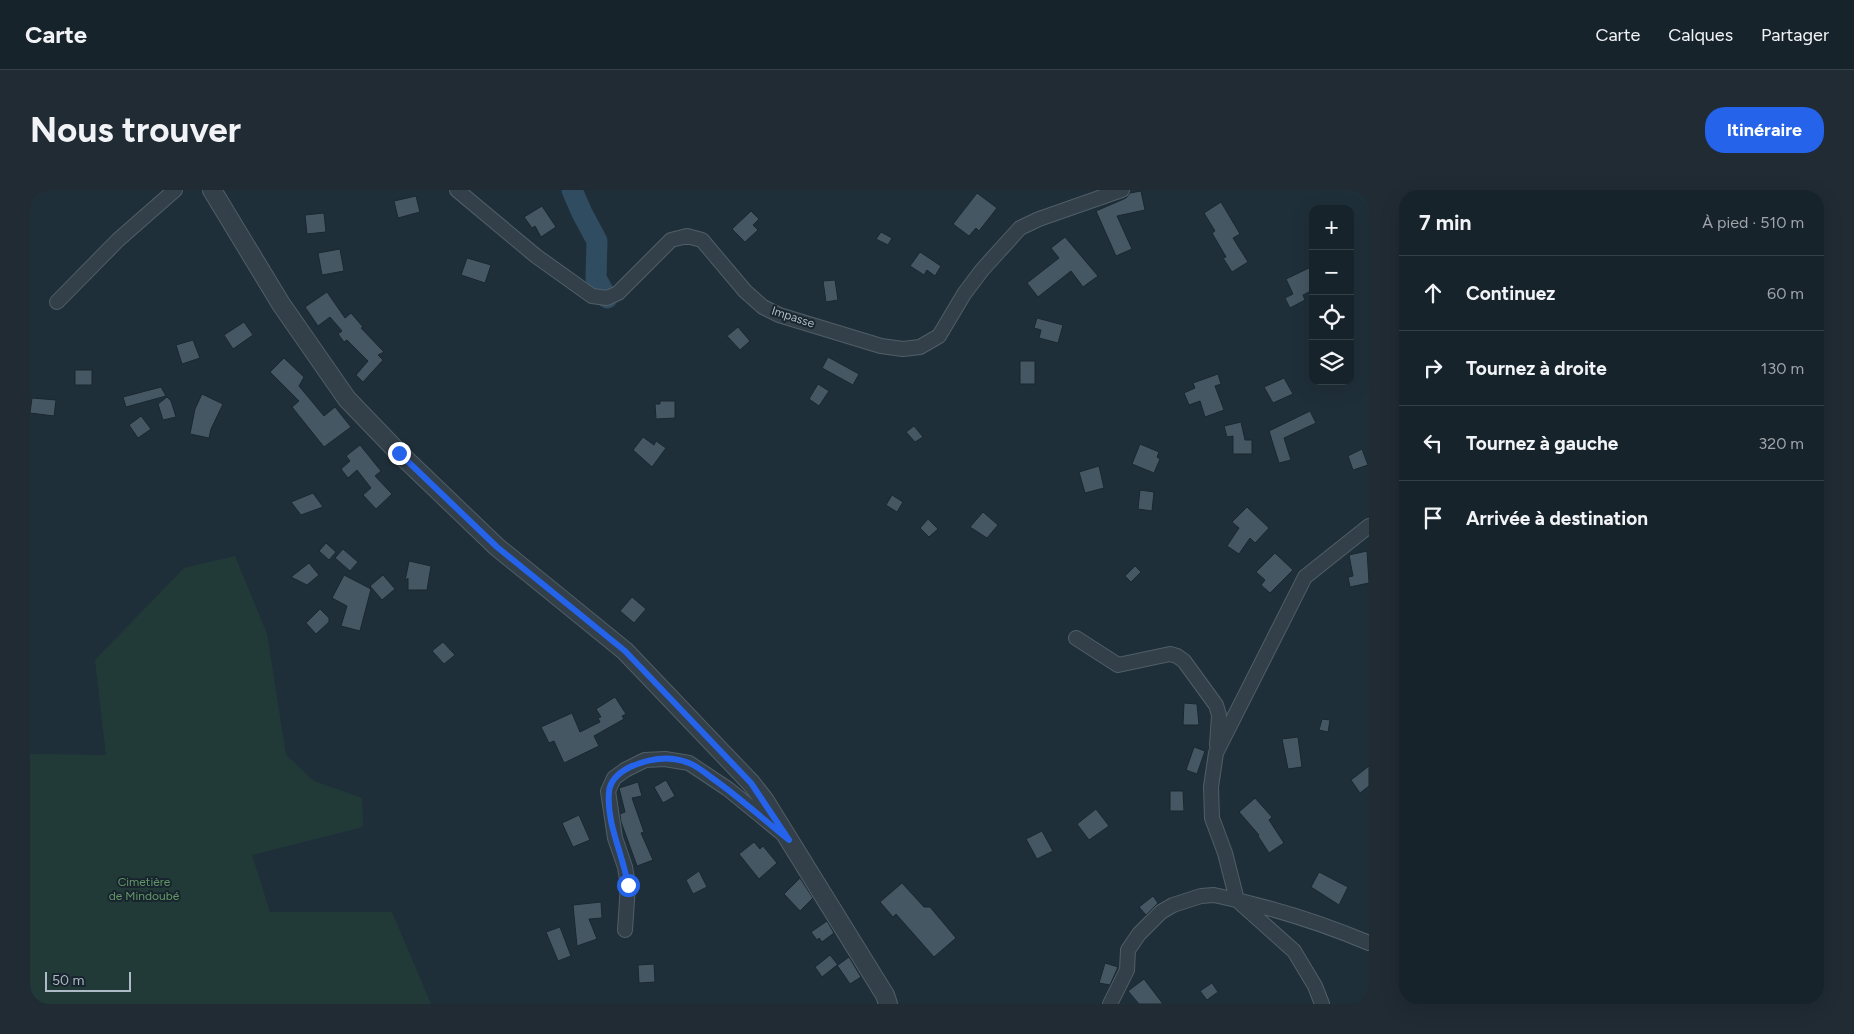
<!DOCTYPE html>
<html lang="fr">
<meta charset="utf-8">
<style>
:root{--surface:#17232b;--page:#202b33;--text:#f1f3f6;--muted:#9ea4a9;--line:#364047;--accent:#2563eb}
body{margin:0;font-family:Figtree,sans-serif;background:var(--page);color:var(--text)}
.controls{position:absolute;right:15px;top:15px;display:grid;overflow:hidden;border-radius:10px;box-shadow:0 5px 20px #0002}
.controls button{width:45px;height:45px;display:grid;place-items:center;padding:0;border:0;border-bottom:1px solid var(--line);background:var(--surface);color:var(--text);font:25px sans-serif}
.scale{position:absolute;left:15px;bottom:12px;width:86px;box-sizing:border-box;padding-left:5px;border:2px solid #adbbc6;border-top:0;font-size:14px;line-height:18px;white-space:nowrap;color:#adbbc6;-webkit-text-stroke:4px #18252e;paint-order:stroke}
.stop{position:absolute;width:15px;height:15px;margin:-11px;border:4px solid #2563eb;border-radius:50%;background:#fff}
.stop.end{background:#2563eb;border-color:#fff;box-shadow:0 1px 5px #0008}
.list{margin:0;padding:0;list-style:none}
h2{display:flex;justify-content:space-between;align-items:center;height:65px;margin:0;padding:0 20px;font-size:21px}
h2 small{font-size:16px;font-weight:400;color:var(--muted)}
.list li{display:grid;grid-template-columns:32px 1fr auto;gap:15px;align-items:center;box-sizing:border-box;height:75px;padding:0 20px;border-top:1px solid var(--line)}
.list b{display:block;font-size:19px;white-space:nowrap}
.list em{font-size:16px;font-style:normal;color:var(--muted)}
.icon{flex:none;width:28px;height:28px;fill:none;stroke:currentColor;stroke-width:2;stroke-linecap:round;stroke-linejoin:round}
.map{position:relative;flex:none;width:1339px;height:814px;overflow:hidden;border-radius:20px}
header{display:flex;align-items:center;gap:30px;box-sizing:border-box;height:70px;padding:0 25px;background:var(--surface);border-bottom:1px solid var(--line)}
header strong{font-size:24px}
nav{display:flex;gap:28px;margin-inline-start:auto;font-size:18px}
.intro{display:flex;align-items:center;justify-content:space-between;box-sizing:border-box;height:120px;padding:0 30px}
h1{margin:0;font-size:35px}
.button{padding:12px 22px;border-radius:20px;background:var(--accent);color:#fff;font-size:18px;font-weight:700}
main{display:flex;gap:30px;padding:0 30px}
aside{flex:1;background:var(--surface);border-radius:20px;box-shadow:0 5px 20px #0002}
.map>svg:first-child{display:block}
.green{fill:#213a38}
.lines{fill:none;stroke-linecap:round;stroke-linejoin:round}
.river{stroke:#304c60;stroke-width:21}
.building{fill:#455763;stroke:#1a2730}
.minor-casing{stroke:#505e67;stroke-width:16}
.tertiary-casing{stroke:#505e67;stroke-width:20}
.minor{stroke:#334049;stroke-width:14}
.tertiary{stroke:#334049;stroke-width:18}
.route{stroke:#2563eb;stroke-width:6}
.labels{text-anchor:middle;dominant-baseline:central;stroke-width:4;stroke-linejoin:round;paint-order:stroke}
.street-label{font-size:12px;fill:#adbbc6;stroke:#18252e}
.park-label{font-size:12px;fill:#639866;stroke:#18252e}
</style>
<header>
<strong>Carte</strong>
<nav><a>Carte</a><a>Calques</a><a>Partager</a></nav>
</header>
<div class="intro"><h1>Nous trouver</h1><a class="button">Itinéraire</a></div>
<main>
<div class="map">
<svg width="1339" height="814" viewBox="0 0 1339 814">
<rect width="100%" height="100%" fill="#1f2f39"/>
<path class="green" d="M205,366L237,444L256,565L284,591L332,608L333,637L222,665L240,722H362L401,814H0V564L76,565L65,470L154,378Z"/>
<g class="lines">
<path class="river" d="M542,0L552,23L567,51L566,88L577,108"/>
</g>
<path class="building" d="M1111,1L1115,20L1087,26L1102,59L1086,66L1066,21L1096,8L1100,3Z
M947,3L967,18L949,41L946,38L939,46L923,34Z
M386,6L390,22L368,28L364,11Z
M1191,12L1210,44L1203,48L1218,72L1202,82L1193,68L1196,67L1182,43L1185,41L1174,23Z
M512,16L526,37L511,47L505,36L502,38L494,27Z
M721,21L729,29L723,35L728,40L715,52L702,39Z
M294,23L296,42L277,44L275,25Z
M851,42L862,48L858,55L846,49Z
M1035,47L1068,86L1053,97L1041,81L1008,107L997,93L1029,68L1021,58Z
M310,59L314,81L292,85L288,63Z
M890,62L911,76L905,86L897,80L894,85L880,76Z
M437,68L461,75L455,93L431,85Z
M1283,76V100L1273,105L1275,110L1260,118L1255,108L1263,104L1256,89Z
M805,90L808,110L796,112L793,91Z
M297,102L315,128L321,123L333,137L331,138L354,162L348,165L353,170L333,192L326,185L338,171L317,150L314,152L308,144L312,141L300,127L288,136L275,117Z
M1007,128L1033,135L1028,153L1009,148L1011,140L1004,138Z
M214,132L223,145L203,159L194,145Z
M708,137L720,151L710,160L697,146Z
M163,150L170,168L152,174L146,155Z
M798,167L829,184L823,195L792,178Z
M254,168L274,187L269,196L294,226L305,217L321,237L294,257L262,217L269,211L240,182Z
M990,171H1005V194H990Z
M45,180H62V195H45Z
M1188,184L1191,194L1185,196L1194,220L1175,227L1170,211L1159,215L1154,203L1165,198L1163,193Z
M1254,188L1263,204L1243,213L1234,197Z
M788,194L799,201L789,216L779,209Z
M131,197L136,206L96,217L93,207Z
M172,204L193,214L181,239L179,248L160,244L165,219Z
M137,207L141,211L146,227L133,230L128,214Z
M2,208L26,210L24,226L0,223Z
M630,211H645V228L626,229L625,214H630Z
M1280,221L1286,233L1254,248L1261,270L1249,273L1239,241Z
M111,226L121,239L108,248L99,235Z
M1211,232L1215,250H1222V264H1203V246L1197,247L1194,236Z
M884,236L893,247L885,252L876,242Z
M613,247L624,255L626,251L636,258L622,277L603,260Z
M1110,254L1129,262L1127,267L1130,269L1124,283L1102,274Z
M330,255L351,281L345,286L362,304L346,319L333,305L341,298L327,280L318,288L311,279L320,271L316,266Z
M1332,259L1338,275L1323,280L1318,266Z
M1069,276L1074,298L1055,303L1049,282Z
M1110,300L1124,302L1122,321L1108,319Z
M283,303L293,317L271,325L261,312Z
M862,305L873,312L867,322L856,315Z
M1217,317L1239,338L1225,353L1220,348L1209,364L1197,356L1209,338L1202,332Z
M953,322L968,335L957,348L940,337Z
M898,329L908,339L899,347L890,338Z
M296,353L306,362L299,370L289,361Z
M313,359L328,372L320,381L305,368Z
M1337,361L1339,393L1320,397L1318,387L1323,386L1319,365Z
M1245,363L1263,380L1240,403L1231,395L1235,390L1226,382Z
M379,371L401,376L397,400H378V388L375,391Z
M279,373L289,385L277,395L261,387Z
M1105,376L1111,382L1101,392L1095,386Z
M314,385L341,399L330,441L311,436L317,416L302,408Z
M353,385L365,399L352,410L340,396Z
M602,407L616,419L604,433L590,421Z
M290,419L299,428V432L286,444L276,433Z
M413,452L425,465L414,474L402,461Z
M585,507L596,524L592,526L594,529L564,546L569,556L534,573L524,551L519,553L511,537L542,523L550,542L570,532L568,528L571,527L566,519Z
M1154,513L1167,514L1169,535H1153Z
M1292,529L1300,530L1298,542L1289,540Z
M1268,547L1272,577L1258,579L1252,549Z
M1164,557L1175,561L1167,584L1156,580Z
M1339,576V596L1330,603L1321,590Z
M636,590L645,606L633,613L624,597Z
M608,592L612,606L602,608L614,642L611,643L623,670L607,676L591,632L590,624L595,622L589,598Z
M1140,601H1153L1154,621H1140Z
M1225,608L1242,627L1239,630L1254,653L1239,663L1228,646L1229,645L1209,622Z
M1066,619L1079,636L1059,650L1047,634Z
M549,625L560,650L543,657L532,633Z
M1012,641L1023,661L1007,669L996,649Z
M724,652L730,659L733,656L747,673L729,689L709,664Z
M669,681L677,697L663,704L656,690Z
M1289,682L1318,697L1309,715L1281,697Z
M770,688L783,708L770,721L754,704Z
M872,693L894,717H900L926,748L904,767L866,724L863,727L850,712Z
M1123,706L1128,713L1116,725L1109,717Z
M571,712L572,728L559,729L567,749L547,756L543,715Z
M797,731L804,743L792,752L789,748L787,750L781,742Z
M530,737L541,766L528,771L516,742Z
M800,765L808,775L819,767L831,787L820,794L807,775L792,787L785,777Z
M1075,773L1088,777L1080,795L1069,793Z
M624,774L625,792L609,793L608,775Z
M1114,789L1133,814H1109L1098,801Z
M1182,793L1188,802L1177,810L1170,801Z"/>
<g class="lines">
<g class="minor-casing">
<path id="minor" d="M427,0L506,66L562,106L577,108L588,103L641,50L657,46L672,50L715,101L733,117L749,125L851,156L873,159L890,157L909,146L934,104L952,80L990,38L1009,29L1092,0
M27,112L88,50L145,0
M1046,448L1088,475L1140,464L1147,466L1154,471L1186,515L1189,525L1187,555
M595,740L598,695L595,677L585,648L578,601L584,588L595,580L615,570L635,569L659,573L698,599L753,644
M1080,814L1097,780L1098,760L1109,744L1131,722L1143,715L1171,706L1184,705C1237,716 1289,732 1339,753
M1292,814L1285,796L1264,761L1207,710L1195,663L1182,628L1181,597L1186,563L1275,387L1339,336"/>
</g>
<g class="tertiary-casing">
<path id="tertiary" d="M182,0L251,114L317,209L369,263L467,357L595,461L721,593L735,611L855,805L858,814"/>
</g>
<use href="#minor" class="minor"/>
<use href="#tertiary" class="tertiary"/>
</g>
<g class="lines">
<path class="route" d="M369,263L467,357L595,461L721,593L759,650C733,629 709,607 682,588C675,583 667,576 659,573C640,565 618,569 600,577C590,582 580,590 579,602C576,633 593,664 598,695"/>
</g>
<g class="labels">
<g class="street-label">
<text transform="translate(763 127) rotate(18)">Impasse</text>
</g>
<g class="park-label">
<text x="114" y="692">Cimetière<tspan x="114" dy="14">de Mindoubé</tspan></text>
</g>
</g>
</svg>
<div class="controls">
<button>+</button>
<button>−</button>
<button><svg class="icon" aria-label="locate" viewBox="0 0 24 24"><circle cx="12" cy="12" r="6"/><path d="M12 2v4M12 18v4M2 12h4M18 12h4"/></svg></button>
<button><svg class="icon" aria-label="layers" viewBox="0 0 24 24"><path d="M12 4l9 5-9 5-9-5zM3 14l9 5 9-5"/></svg></button>
</div>
<div class="scale">50 m</div>
<div class="stop" style="left:598px;top:695px"></div>
<div class="stop end" style="left:369px;top:263px"></div>
</div>
<aside>
<h2>7 min<small>À pied · 510 m</small></h2>
<ul class="list">
<li><svg class="icon" aria-label="ahead" viewBox="0 0 24 24"><path d="M12 20V5M6 11l6-6 6 6"/></svg><div><b>Continuez</b></div><em>60 m</em></li>
<li><svg class="icon" aria-label="right" viewBox="0 0 24 24"><path d="M7 20v-9h11M14 6l5 5-5 5"/></svg><div><b>Tournez à droite</b></div><em>130 m</em></li>
<li><svg class="icon" aria-label="left" viewBox="0 0 24 24"><path d="M17 20v-9H6M10 6l-5 5 5 5"/></svg><div><b>Tournez à gauche</b></div><em>320 m</em></li>
<li><svg class="icon" aria-label="arrive" viewBox="0 0 24 24"><path d="M6 21V4h12l-3 4 3 4H6"/></svg><div><b>Arrivée à destination</b></div></li>
</ul>
</aside>
</main>
